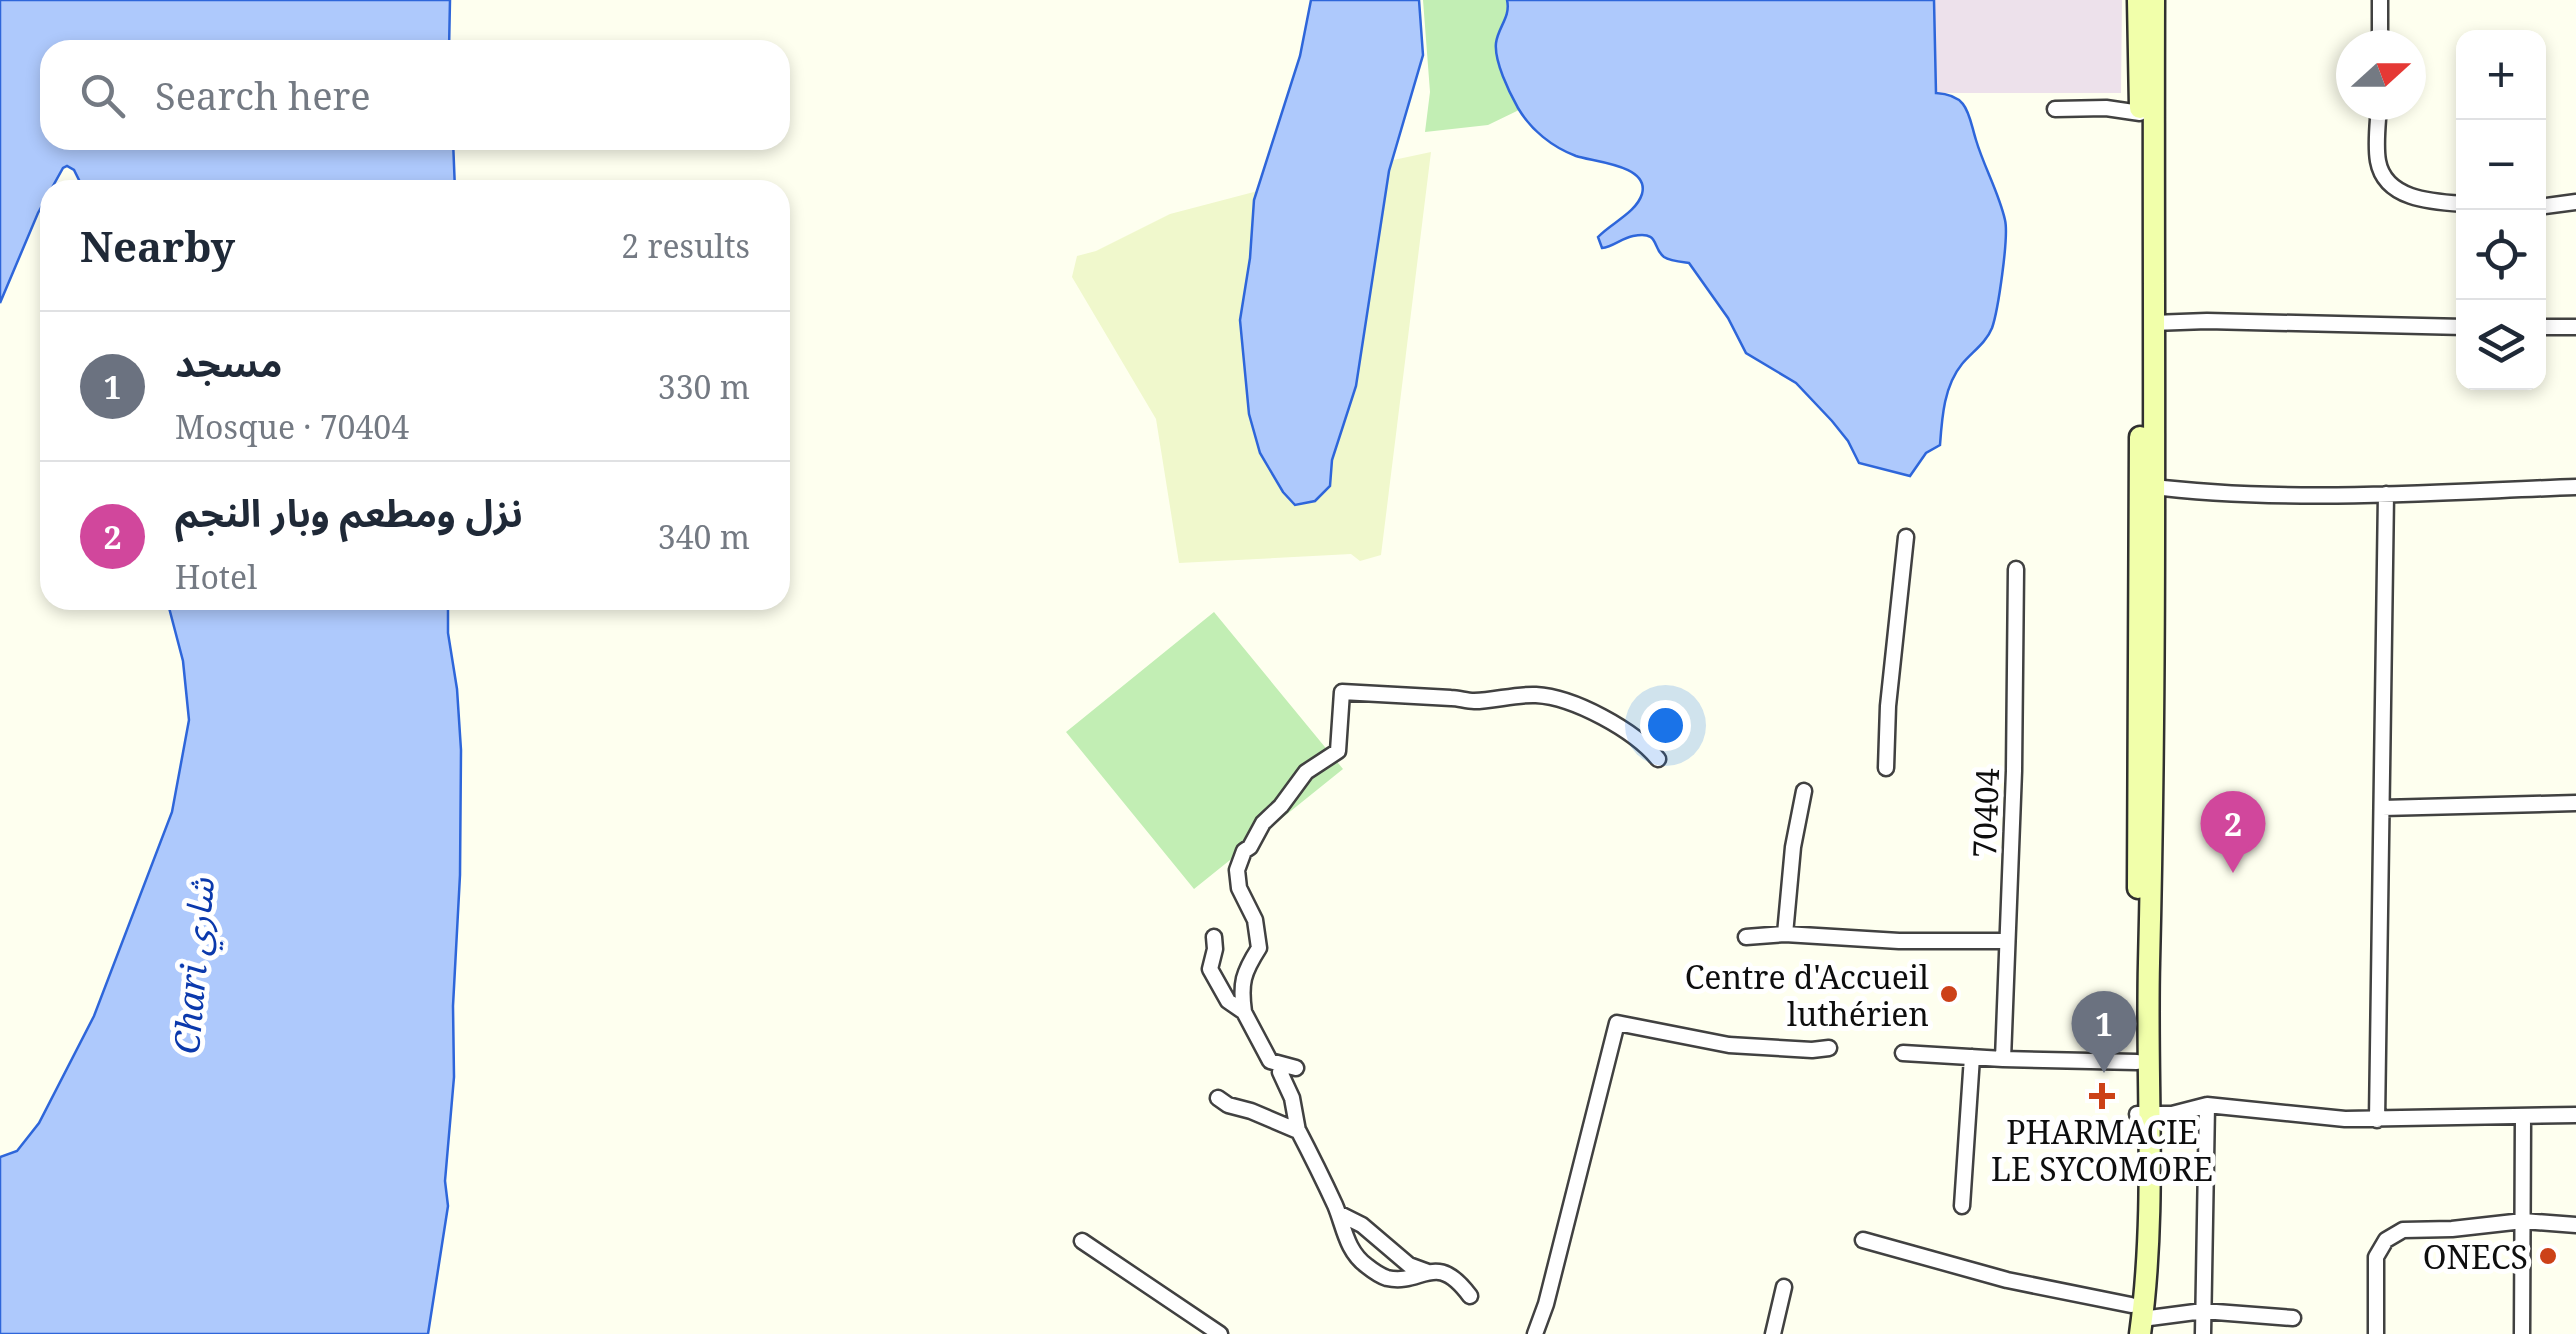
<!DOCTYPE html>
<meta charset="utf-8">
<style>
:root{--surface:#fff;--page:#f6f6f7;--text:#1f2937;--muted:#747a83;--line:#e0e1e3;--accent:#ea580c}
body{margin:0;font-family:"Noto Serif","Noto Sans Arabic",serif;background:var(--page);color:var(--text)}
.controls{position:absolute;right:30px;top:30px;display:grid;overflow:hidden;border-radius:20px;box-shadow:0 5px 15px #0003}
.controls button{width:90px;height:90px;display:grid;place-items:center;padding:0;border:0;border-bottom:2px solid var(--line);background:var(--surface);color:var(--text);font:50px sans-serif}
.compass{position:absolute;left:2336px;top:30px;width:90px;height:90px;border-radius:50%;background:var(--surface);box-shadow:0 5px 15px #0003;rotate:69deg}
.you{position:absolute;left:1665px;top:725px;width:35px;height:35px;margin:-25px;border:8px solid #fff;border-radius:50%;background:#1a73e8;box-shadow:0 0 0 15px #1a73e833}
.badge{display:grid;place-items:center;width:65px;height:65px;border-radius:50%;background:var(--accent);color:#fff;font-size:32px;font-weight:700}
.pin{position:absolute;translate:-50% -82px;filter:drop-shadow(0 2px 5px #0008)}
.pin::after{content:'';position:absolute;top:52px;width:35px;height:30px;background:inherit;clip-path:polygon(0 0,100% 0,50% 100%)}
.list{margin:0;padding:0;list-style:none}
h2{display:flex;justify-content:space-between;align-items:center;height:130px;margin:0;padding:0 40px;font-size:42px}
h2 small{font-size:32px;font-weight:400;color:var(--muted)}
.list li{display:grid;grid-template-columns:65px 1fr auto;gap:30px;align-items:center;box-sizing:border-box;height:150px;padding:0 40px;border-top:2px solid var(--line)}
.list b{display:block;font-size:38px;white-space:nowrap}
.list p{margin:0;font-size:32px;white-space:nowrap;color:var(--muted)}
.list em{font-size:32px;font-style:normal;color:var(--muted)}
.icon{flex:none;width:55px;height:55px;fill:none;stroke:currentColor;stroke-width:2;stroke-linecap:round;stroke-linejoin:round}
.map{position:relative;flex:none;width:2576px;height:1334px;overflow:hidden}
.search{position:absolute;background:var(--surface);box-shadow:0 5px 15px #0003;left:40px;top:40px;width:750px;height:110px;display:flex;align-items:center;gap:25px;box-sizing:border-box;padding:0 35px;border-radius:30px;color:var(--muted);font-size:38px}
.panel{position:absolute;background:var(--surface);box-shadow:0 5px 15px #0003;left:40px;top:180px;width:750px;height:430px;border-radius:30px}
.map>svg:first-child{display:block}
.industrial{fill:#ede1eb}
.farmland{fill:#f0f8cc}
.green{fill:#c2eeb4}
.water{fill:#aec9fc;stroke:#2e66da;stroke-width:2.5}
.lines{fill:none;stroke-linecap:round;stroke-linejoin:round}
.street-casing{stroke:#414141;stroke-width:19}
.secondary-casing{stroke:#303030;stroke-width:25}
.street{stroke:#fff;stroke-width:14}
.secondary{stroke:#f1ffaa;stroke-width:20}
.poi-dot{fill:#cc4118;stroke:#fff;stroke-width:4}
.labels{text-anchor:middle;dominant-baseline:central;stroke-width:10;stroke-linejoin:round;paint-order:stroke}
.street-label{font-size:32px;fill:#0e0e0e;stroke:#fff}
.poi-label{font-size:32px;fill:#0e0e0e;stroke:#fff;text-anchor:end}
.water-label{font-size:35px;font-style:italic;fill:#0b39ac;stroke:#fff}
</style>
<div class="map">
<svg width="2576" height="1334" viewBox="0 0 2576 1334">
<rect width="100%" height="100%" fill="#feffef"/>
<path class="industrial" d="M1934,0H2122L2121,93H1936Z"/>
<path class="farmland" d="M1431,152L1381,555L1360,561L1351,554L1179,563L1156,419L1072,277L1077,256L1096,251L1170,214L1304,179Z"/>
<path class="green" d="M1423,0H1507C1512,18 1496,30 1497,47C1497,70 1510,91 1519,110L1488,125L1425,132L1430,92Z
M1214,612L1343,769L1194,889L1066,732Z"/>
<path class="water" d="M0,0H450L449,50H50V140H453L455,190H84L74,170L67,166L63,168L38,213L0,303Z
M1311,0H1419L1423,55L1389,171L1356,386L1332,460L1330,486L1315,501L1295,505L1283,492L1260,453L1249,414L1240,320L1250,258L1254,200L1300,56Z
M1507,0H1934L1936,93C1969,95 1968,114 1976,140C1984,167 1999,193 2005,220C2009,237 1998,311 1992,328C1986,343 1972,352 1962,364C1944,386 1942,417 1940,445L1926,453L1910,476L1859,463L1848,441L1832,421L1796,383L1746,353L1728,318L1689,263C1682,262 1670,261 1664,257C1651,247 1661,231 1633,236C1622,238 1613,247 1602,248L1598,237C1611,223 1636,213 1642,194C1650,165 1594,162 1576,156C1552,147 1531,130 1518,108C1509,92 1494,61 1496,43C1498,27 1511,17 1507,0Z
M167,600H448V633L457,689L461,750L460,875L453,1006L454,1077L445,1181L448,1206L428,1334H0V1157L17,1151L39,1123L94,1016L172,812L189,720L183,661Z"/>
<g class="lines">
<g class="street-casing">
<path id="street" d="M2380,45V0
M2379,105C2378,123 2375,144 2378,161C2385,200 2433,202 2464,204
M2055,109L2106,108L2140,113
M2538,207L2576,202
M2153,323L2207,321L2464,327
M2538,327H2576
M2147,486C2287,504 2435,492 2576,487
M1886,768L1888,706L1906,537
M2382,808L2576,803
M1785,934L1793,847L1804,791
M1214,937L1215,949L1210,969L1228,1001L1244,1012L1270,1061L1296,1068
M1746,937L1785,934L1899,941H2007
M1244,1012C1240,983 1243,973 1259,948L1255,920L1239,888L1237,870L1244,851L1250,847L1263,823L1281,806L1306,772L1338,751L1342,692C1378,694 1415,696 1451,698C1459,698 1466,701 1474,701C1494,701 1515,694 1536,695C1574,697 1634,730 1658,759
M1903,1053L2003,1059L2137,1062
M2003,1059L2014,771L2016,569
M1218,1098L1228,1105L1251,1111L1298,1131L1292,1098L1280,1072
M2137,1114H2172L2207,1105L2345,1119L2576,1115
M2377,1120L2386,494
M1297,1128C1310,1153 1323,1179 1335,1205C1344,1226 1346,1251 1367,1266C1372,1270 1381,1276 1387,1278C1423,1286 1435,1249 1470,1296
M1962,1206L1972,1057
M1338,1213L1362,1225L1409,1265L1428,1272
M1863,1240L2007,1280L2131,1305
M1082,1241L1220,1334
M2142,1319L2203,1311L2293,1318
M1535,1334L1546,1304L1617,1023L1729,1045L1812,1050L1829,1048
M1773,1334L1784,1287
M2203,1334L2207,1105
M2376,1334V1257L2386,1240L2403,1230L2452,1229L2523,1221L2576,1225
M2522,1334L2523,1116"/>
</g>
<g class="secondary-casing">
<path id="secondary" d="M2138,0L2140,108
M2138,888L2140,437
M2140,1334C2157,1211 2146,1086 2149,963C2157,642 2153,321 2154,0"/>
</g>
<use href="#street" class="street"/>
<use href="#secondary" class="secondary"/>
</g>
<g class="poi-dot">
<circle cx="1949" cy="994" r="10"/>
<path d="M2097 1081h10v10h10v10h-10v10h-10v-10h-10v-10h10z"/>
<circle cx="2548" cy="1256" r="10"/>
</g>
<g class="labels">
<g class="street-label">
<text transform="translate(1985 813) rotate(-88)">70404</text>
</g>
<g class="poi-label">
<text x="1929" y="976">Centre d'Accueil<tspan x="1929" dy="37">luthérien</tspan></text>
<text x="2102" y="1131" text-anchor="middle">PHARMACIE<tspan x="2102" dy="37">LE SYCOMORE</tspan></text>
<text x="2528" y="1256">ONECS</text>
</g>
<g class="water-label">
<text transform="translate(193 966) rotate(-85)">Chari شاري</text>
</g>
</g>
</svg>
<div class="controls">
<button>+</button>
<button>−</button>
<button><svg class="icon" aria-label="locate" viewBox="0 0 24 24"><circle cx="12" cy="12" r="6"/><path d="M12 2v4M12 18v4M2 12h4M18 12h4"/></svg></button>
<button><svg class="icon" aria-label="layers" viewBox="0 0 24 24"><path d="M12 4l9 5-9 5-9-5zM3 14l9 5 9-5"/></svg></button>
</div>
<svg class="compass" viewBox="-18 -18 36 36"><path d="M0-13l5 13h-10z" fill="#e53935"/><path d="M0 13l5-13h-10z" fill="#747a83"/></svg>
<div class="you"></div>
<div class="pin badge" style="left:2104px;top:1073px;background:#6b7280">1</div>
<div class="pin badge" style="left:2233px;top:873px;background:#d1479c">2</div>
<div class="search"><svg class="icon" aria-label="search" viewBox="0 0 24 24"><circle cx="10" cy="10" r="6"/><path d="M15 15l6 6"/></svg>Search here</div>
<section class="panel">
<h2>Nearby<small>2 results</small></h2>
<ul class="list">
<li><span class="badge" style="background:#6b7280">1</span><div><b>مسجد</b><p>Mosque · 70404</p></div><em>330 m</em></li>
<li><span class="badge" style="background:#d1479c">2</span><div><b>نزل ومطعم وبار النجم</b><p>Hotel</p></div><em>340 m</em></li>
</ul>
</section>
</div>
